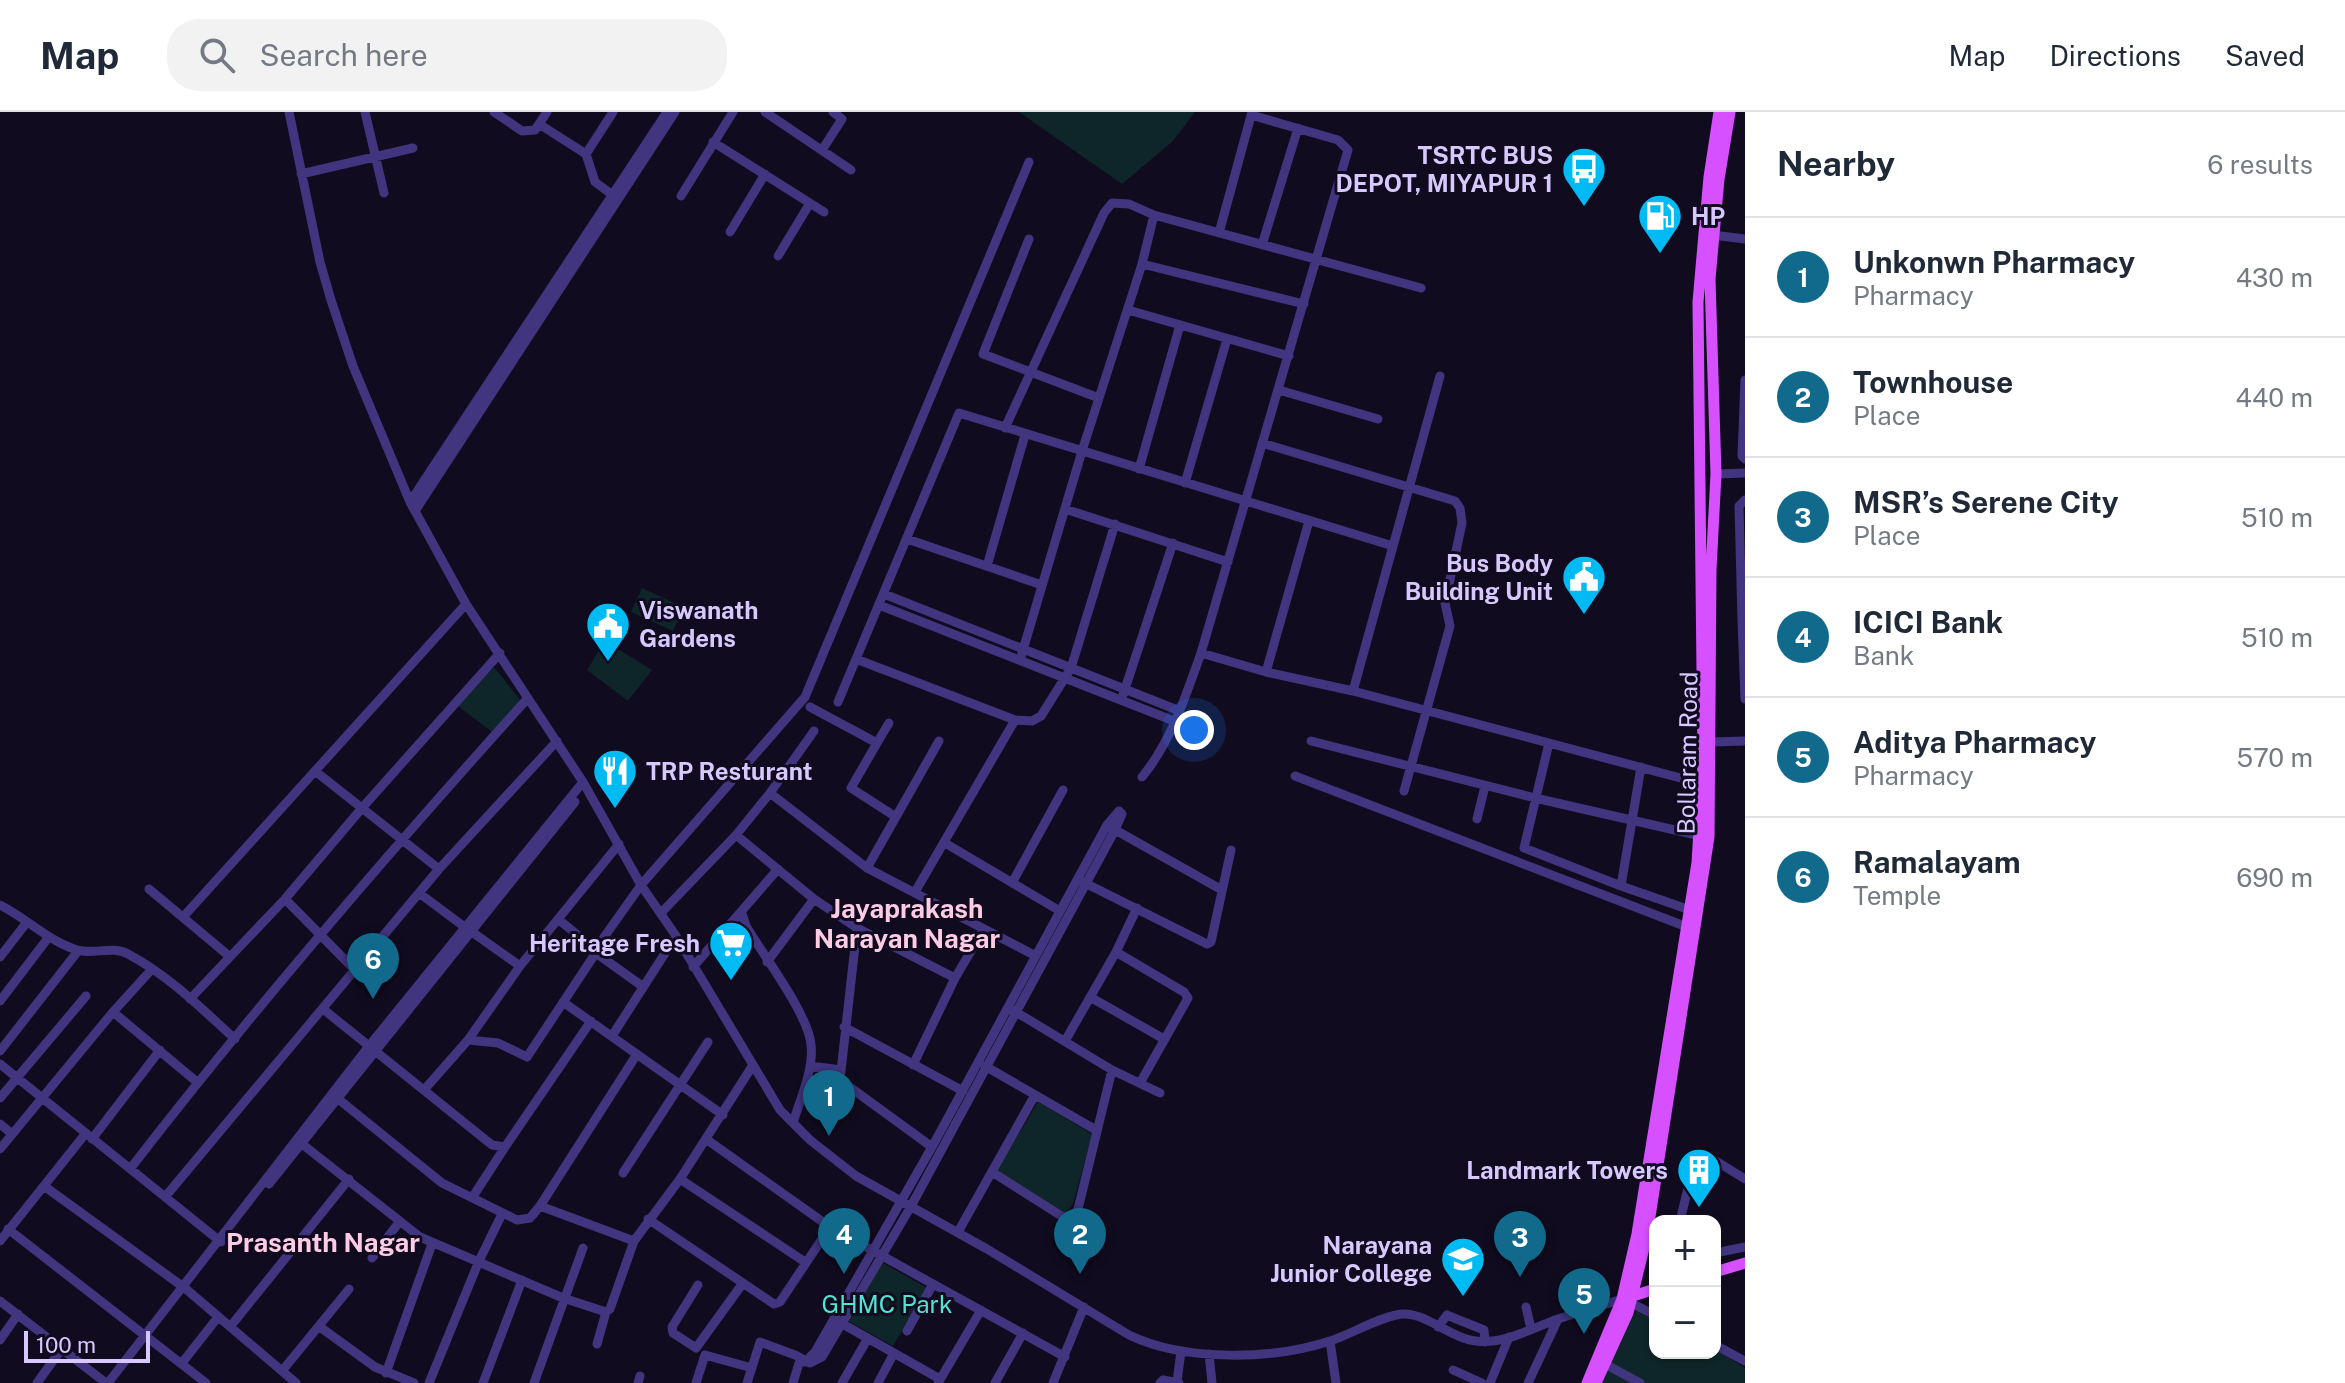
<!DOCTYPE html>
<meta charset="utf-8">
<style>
:root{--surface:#fff;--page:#f2f2f3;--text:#1f2937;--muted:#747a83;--line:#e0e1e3;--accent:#116a8c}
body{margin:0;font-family:"Public Sans",sans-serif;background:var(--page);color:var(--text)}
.controls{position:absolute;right:24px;bottom:24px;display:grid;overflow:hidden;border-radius:16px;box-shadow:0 2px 6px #0004}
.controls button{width:72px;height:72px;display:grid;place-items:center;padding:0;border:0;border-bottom:2px solid var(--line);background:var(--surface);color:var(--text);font:40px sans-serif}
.scale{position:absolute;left:24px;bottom:20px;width:126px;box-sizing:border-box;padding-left:8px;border:4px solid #d7c9ff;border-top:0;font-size:22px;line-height:28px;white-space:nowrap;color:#d7c9ff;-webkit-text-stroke:6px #110b1f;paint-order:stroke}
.you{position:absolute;left:1194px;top:618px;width:28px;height:28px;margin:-20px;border:6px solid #fff;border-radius:50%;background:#1a73e8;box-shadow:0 0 0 12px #1a73e833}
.badge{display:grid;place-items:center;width:52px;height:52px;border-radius:50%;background:var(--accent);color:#fff;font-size:26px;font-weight:700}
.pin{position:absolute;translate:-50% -66px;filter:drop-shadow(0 2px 4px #0008)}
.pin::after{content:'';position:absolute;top:42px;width:28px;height:24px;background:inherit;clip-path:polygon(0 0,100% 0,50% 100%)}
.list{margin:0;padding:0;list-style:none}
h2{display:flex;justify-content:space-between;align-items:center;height:104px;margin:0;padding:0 32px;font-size:34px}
h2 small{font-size:26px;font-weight:400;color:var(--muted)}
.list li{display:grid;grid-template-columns:52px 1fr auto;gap:24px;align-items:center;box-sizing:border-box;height:120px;padding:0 32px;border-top:2px solid var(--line)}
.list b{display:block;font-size:30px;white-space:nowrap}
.list p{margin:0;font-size:26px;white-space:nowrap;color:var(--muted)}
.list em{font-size:26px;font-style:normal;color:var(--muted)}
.icon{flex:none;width:44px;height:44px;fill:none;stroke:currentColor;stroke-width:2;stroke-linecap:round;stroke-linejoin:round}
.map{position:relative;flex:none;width:1745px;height:1271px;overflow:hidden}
header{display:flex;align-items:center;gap:48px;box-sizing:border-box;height:112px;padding:0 40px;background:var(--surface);border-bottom:2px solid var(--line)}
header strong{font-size:38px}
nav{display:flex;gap:44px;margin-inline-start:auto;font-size:28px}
.search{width:560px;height:72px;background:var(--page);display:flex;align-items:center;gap:20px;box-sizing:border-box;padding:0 28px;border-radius:32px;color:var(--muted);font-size:30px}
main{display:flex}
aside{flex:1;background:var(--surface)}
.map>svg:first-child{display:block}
.green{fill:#0e2629}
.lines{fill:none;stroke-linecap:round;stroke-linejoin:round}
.minor{stroke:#423580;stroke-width:9}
.major{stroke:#d650ff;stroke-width:11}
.labels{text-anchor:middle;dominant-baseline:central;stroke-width:6;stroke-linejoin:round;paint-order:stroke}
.poi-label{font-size:24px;font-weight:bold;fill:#d7c9ff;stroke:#110b1f;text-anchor:end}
.street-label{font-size:24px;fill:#d7c9ff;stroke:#110b1f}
.park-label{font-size:24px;fill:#52e2d2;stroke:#110b1f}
.neighbourhood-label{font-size:26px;font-weight:bold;fill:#ffcbe5;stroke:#110b1f}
</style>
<header>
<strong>Map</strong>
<div class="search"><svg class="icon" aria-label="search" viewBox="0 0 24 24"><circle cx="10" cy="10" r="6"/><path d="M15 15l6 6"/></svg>Search here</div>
<nav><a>Map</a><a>Directions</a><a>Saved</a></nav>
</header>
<main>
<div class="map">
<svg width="1745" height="1271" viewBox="0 0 1745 1271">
<rect width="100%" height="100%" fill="#110b1f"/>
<path class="green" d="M1019,0H1195L1173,29L1122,72Z
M642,476L683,495L673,519L631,500Z
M605,529L652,558L628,589L587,558Z
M494,555L521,589L496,623L458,594Z
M1038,990L1092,1022L1073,1092L1067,1100L1064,1101L996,1060Z
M881,1150L927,1176L893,1234L848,1209Z
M1636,1199L1655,1208V1241H1715V1237L1745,1256V1271H1602Z"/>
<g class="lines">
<path class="minor" d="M289,0L320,150L331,188L353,254L410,390L466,492L583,670L641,773L676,824L780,998L810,1028L856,1064L987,1137L1129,1223C1185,1250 1275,1248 1333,1228C1353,1221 1382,1204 1402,1202C1425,1200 1450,1226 1476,1229C1503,1233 1532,1216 1558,1207C1579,1200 1601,1194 1622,1187
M365,0L384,81
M494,0L522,19L535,18L539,12
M547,0L539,12L586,42L595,70L614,84
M765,0L851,58
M713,30L824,100
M822,38L842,7L833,0
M586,42L613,0
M301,62L413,36
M681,84L733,0
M730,120L765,62
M1219,121L1252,0
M1713,123L1745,127
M1029,127L983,242L1099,286
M1262,133L1298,16
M778,144L810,91
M1142,152L1304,192
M1128,198L1289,244
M1745,268L1742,344L1745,347
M1279,278L1378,307
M1005,316L1104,101L1112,91L1129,92L1154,103L1421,176
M1262,331L1455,389L1460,396L1462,411L1445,491L1450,514L1404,679
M1139,357L1180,213
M1716,362L1745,361
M1185,371L1227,227
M1745,388L1739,394L1742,509H1745
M410,390L667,0
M1065,397L1228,450
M415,399L675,0
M907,427L1042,473
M987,454L1025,323
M884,482L1180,599
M879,493L1174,609
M1742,509L1745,587
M1201,541L1266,560L1353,579L1703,672
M856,547L1015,608L1032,609L1041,604L1071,556L1115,412
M1020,548L1082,339L1142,152L1154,103
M1266,560L1309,409
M1353,579L1440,264
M1123,583L1173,431
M838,590L959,301L1393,434
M810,595L877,631L851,676L896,705
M1311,629L1535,686L1701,724
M1712,630L1745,629
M877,631L889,611
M1549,631L1524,736L1621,774L1690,798
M315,659L439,757
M1295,664L1687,815
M1142,665C1171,630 1186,583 1201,541L1348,38L1338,28L1251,3
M770,681L867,756L1036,844
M1477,707L1485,674
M1110,715L1222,778
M736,723L814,787L857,816L955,866
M945,731L1060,799
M867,756L939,629
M1081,769L1207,832L1211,830L1231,738
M1012,771L1063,678
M1621,774L1641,655
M149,777L229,844
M915,780L1015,608
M419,781L466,816
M285,787L354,857
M0,793C26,806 46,827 74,837C92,844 111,833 128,842C168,863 202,897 235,927
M661,801L736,723L770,681L814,619
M742,801L746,814C763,843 809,903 811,933C814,958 800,987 793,1011
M184,804L466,492
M857,816L840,968L932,1035
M472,820L520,854
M602,828L641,773L805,585L1029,50
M1116,840L1184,880L1188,886L1140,971
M596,841L642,874
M0,845L27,810
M767,850L814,787
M693,855L778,757
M1090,885L1164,927
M190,887L285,787L362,696L500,541
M0,889L48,826
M563,890L723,1003
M323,897L492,1033L505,1035L591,909
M1011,897L1112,958L1160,981
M113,900L197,970
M844,915L963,979
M612,924L676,824
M468,928L498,931L527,945L597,839L558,807
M1065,929L1116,840L1137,796
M0,939L78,839
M0,952L221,1130
M913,953L955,866L984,817
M810,954L841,958
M985,954L1096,1018
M424,978L468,928L520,854L619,732
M0,986L86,884
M337,986L442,1071L517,1108L530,1106L540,1094L637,942
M0,1012L12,1022
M92,1027L160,938
M706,1027L830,1115L1065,1245
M302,1032L420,1125L563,1186L606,1200L610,1197L634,1129L680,1067L753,953
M0,1037L113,900L152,857
M130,1057C256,894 390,739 528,586
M992,1060L1063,1105L1073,1104L1078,1097L1112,958
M623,1061L708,930
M680,1067L805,1150
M269,1072L575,690
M44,1074L182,1174
M165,1085L439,757L557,629
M472,1086L505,1035
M540,1094L634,1129
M648,1107L774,1192L780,1190L830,1115
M1680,1109L1696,1043L1703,1041L1745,1067
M8,1117L206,1271
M958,1120L1035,983
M0,1129L86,1021
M1715,1141L1745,1135
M372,1146L400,1109
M698,1173L672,1215L673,1221L696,1236L743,1171
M186,1177L296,1271
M0,1189L106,1271
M1631,1191L1655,1203
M1526,1195L1531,1217
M839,1210L940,1267
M230,1215L349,1067
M320,1215L375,1255L414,1271
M1438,1215L1447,1203L1449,1204L1484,1218L1485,1230
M907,1219L933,1172
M0,1228L18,1202
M1330,1229L1336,1271
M597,1232L606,1200
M1715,1233L1745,1249
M1209,1242L1212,1271
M805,1250L815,1240L932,1035L1107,713L1119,699
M182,1251L218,1205
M1605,1252L1640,1271
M1453,1258L1482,1271
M282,1259L349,1177
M386,1261L432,1132
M1177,1270L1181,1239
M37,1271L63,1235
M108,1271L369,934L583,670
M429,1271L479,1149L502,1102
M483,1271L522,1168
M534,1271L583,1136
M638,1271L640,1264
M696,1271L705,1243L752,1256
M747,1271L760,1230L795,1243L810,1251L822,1245L910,1096L1115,718L1122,702L1119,699
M793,1271L800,1248
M842,1271L868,1226
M878,1271L894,1241
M938,1271L981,1198
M995,1271L1023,1221
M1053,1271L1084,1195
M1160,1271L1163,1268L1179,1271
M1490,1271L1509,1225
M1528,1271L1558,1207"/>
<path class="major" d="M1715,1160L1745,1151
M1633,1184L1655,1177
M1587,1271L1622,1187L1637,1122L1697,751L1703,652L1698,190L1709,65L1719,0
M1596,1271L1628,1201L1647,1124L1709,725L1711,458L1716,362L1710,167L1719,67L1730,0"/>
</g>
<defs>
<g id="bus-pin" transform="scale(2.3)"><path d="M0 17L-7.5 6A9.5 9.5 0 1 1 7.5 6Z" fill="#00baf4" stroke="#110b1f"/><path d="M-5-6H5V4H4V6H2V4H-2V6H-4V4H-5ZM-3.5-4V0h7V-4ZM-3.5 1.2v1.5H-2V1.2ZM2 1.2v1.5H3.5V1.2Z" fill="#fff"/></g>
<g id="fuel-pin" transform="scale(2.3)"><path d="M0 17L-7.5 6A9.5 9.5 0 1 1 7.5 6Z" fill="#00baf4" stroke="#110b1f"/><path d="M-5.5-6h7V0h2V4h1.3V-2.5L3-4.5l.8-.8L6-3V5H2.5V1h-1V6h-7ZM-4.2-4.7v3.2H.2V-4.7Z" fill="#fff"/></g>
<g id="civic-pin" transform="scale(2.3)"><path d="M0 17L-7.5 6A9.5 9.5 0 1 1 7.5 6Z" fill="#00baf4" stroke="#110b1f"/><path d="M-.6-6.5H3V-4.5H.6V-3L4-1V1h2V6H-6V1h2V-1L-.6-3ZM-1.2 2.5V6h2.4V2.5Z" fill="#fff"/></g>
<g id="restaurant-pin" transform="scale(2.3)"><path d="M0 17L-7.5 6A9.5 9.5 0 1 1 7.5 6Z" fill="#00baf4" stroke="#110b1f"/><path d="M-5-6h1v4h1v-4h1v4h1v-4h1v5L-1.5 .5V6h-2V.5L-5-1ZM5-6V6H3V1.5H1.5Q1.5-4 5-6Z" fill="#fff"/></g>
<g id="supermarket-pin" transform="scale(2.3)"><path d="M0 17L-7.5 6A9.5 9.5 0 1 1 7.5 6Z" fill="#00baf4" stroke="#110b1f"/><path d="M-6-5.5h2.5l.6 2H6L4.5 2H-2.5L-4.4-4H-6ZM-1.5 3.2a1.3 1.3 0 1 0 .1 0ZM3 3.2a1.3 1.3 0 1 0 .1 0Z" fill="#fff"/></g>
<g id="building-pin" transform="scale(2.3)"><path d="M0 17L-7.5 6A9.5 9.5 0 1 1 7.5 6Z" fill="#00baf4" stroke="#110b1f"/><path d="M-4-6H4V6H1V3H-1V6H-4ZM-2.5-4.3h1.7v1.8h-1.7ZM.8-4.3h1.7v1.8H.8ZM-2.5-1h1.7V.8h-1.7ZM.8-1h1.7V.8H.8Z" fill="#fff"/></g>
<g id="university-pin" transform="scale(2.3)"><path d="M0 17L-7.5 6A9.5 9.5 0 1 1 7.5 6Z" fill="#00baf4" stroke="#110b1f"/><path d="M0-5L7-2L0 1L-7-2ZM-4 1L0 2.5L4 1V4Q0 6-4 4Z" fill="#fff"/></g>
</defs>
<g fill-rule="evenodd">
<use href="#bus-pin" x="1584" y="57"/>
<use href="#fuel-pin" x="1660" y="104"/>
<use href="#civic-pin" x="1584" y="465"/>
<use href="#civic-pin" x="608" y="512"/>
<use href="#restaurant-pin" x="615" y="659"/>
<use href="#supermarket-pin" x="731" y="831"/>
<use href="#building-pin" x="1699" y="1058"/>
<use href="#university-pin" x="1463" y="1147"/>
</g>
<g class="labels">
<g class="poi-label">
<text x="1553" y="43">TSRTC BUS<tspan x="1553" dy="28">DEPOT, MIYAPUR 1</tspan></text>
<text x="1691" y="104" text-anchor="start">HP</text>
<text x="1553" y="451">Bus Body<tspan x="1553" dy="28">Building Unit</tspan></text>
<text x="639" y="498" text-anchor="start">Viswanath<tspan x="639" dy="28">Gardens</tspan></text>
<text x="646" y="659" text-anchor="start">TRP Resturant</text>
<text x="700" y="831">Heritage Fresh</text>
<text x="1668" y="1058">Landmark Towers</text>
<text x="1432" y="1133">Narayana<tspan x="1432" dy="28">Junior College</tspan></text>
</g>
<g class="street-label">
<text transform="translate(1687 641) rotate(-89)">Bollaram Road</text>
</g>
<g class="park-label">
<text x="887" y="1192">GHMC Park</text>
</g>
<g class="neighbourhood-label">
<text x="907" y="796">Jayaprakash<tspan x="907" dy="30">Narayan Nagar</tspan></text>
<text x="323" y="1130">Prasanth Nagar</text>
</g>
</g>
</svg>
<div class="controls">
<button>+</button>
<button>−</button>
</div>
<div class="scale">100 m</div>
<div class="you"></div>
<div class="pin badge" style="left:829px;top:1024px">1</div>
<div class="pin badge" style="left:1080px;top:1162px">2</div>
<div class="pin badge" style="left:1520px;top:1165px">3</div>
<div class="pin badge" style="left:844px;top:1162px">4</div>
<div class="pin badge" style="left:1584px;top:1222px">5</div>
<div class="pin badge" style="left:373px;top:887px">6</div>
</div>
<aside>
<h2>Nearby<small>6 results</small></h2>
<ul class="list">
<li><span class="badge">1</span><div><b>Unkonwn Pharmacy</b><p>Pharmacy</p></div><em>430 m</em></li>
<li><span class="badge">2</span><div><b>Townhouse</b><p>Place</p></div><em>440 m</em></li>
<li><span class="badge">3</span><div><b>MSR’s Serene City</b><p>Place</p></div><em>510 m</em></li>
<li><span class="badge">4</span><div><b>ICICI Bank</b><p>Bank</p></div><em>510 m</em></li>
<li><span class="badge">5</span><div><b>Aditya Pharmacy</b><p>Pharmacy</p></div><em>570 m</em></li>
<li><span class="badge">6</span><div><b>Ramalayam</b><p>Temple</p></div><em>690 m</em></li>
</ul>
</aside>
</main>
